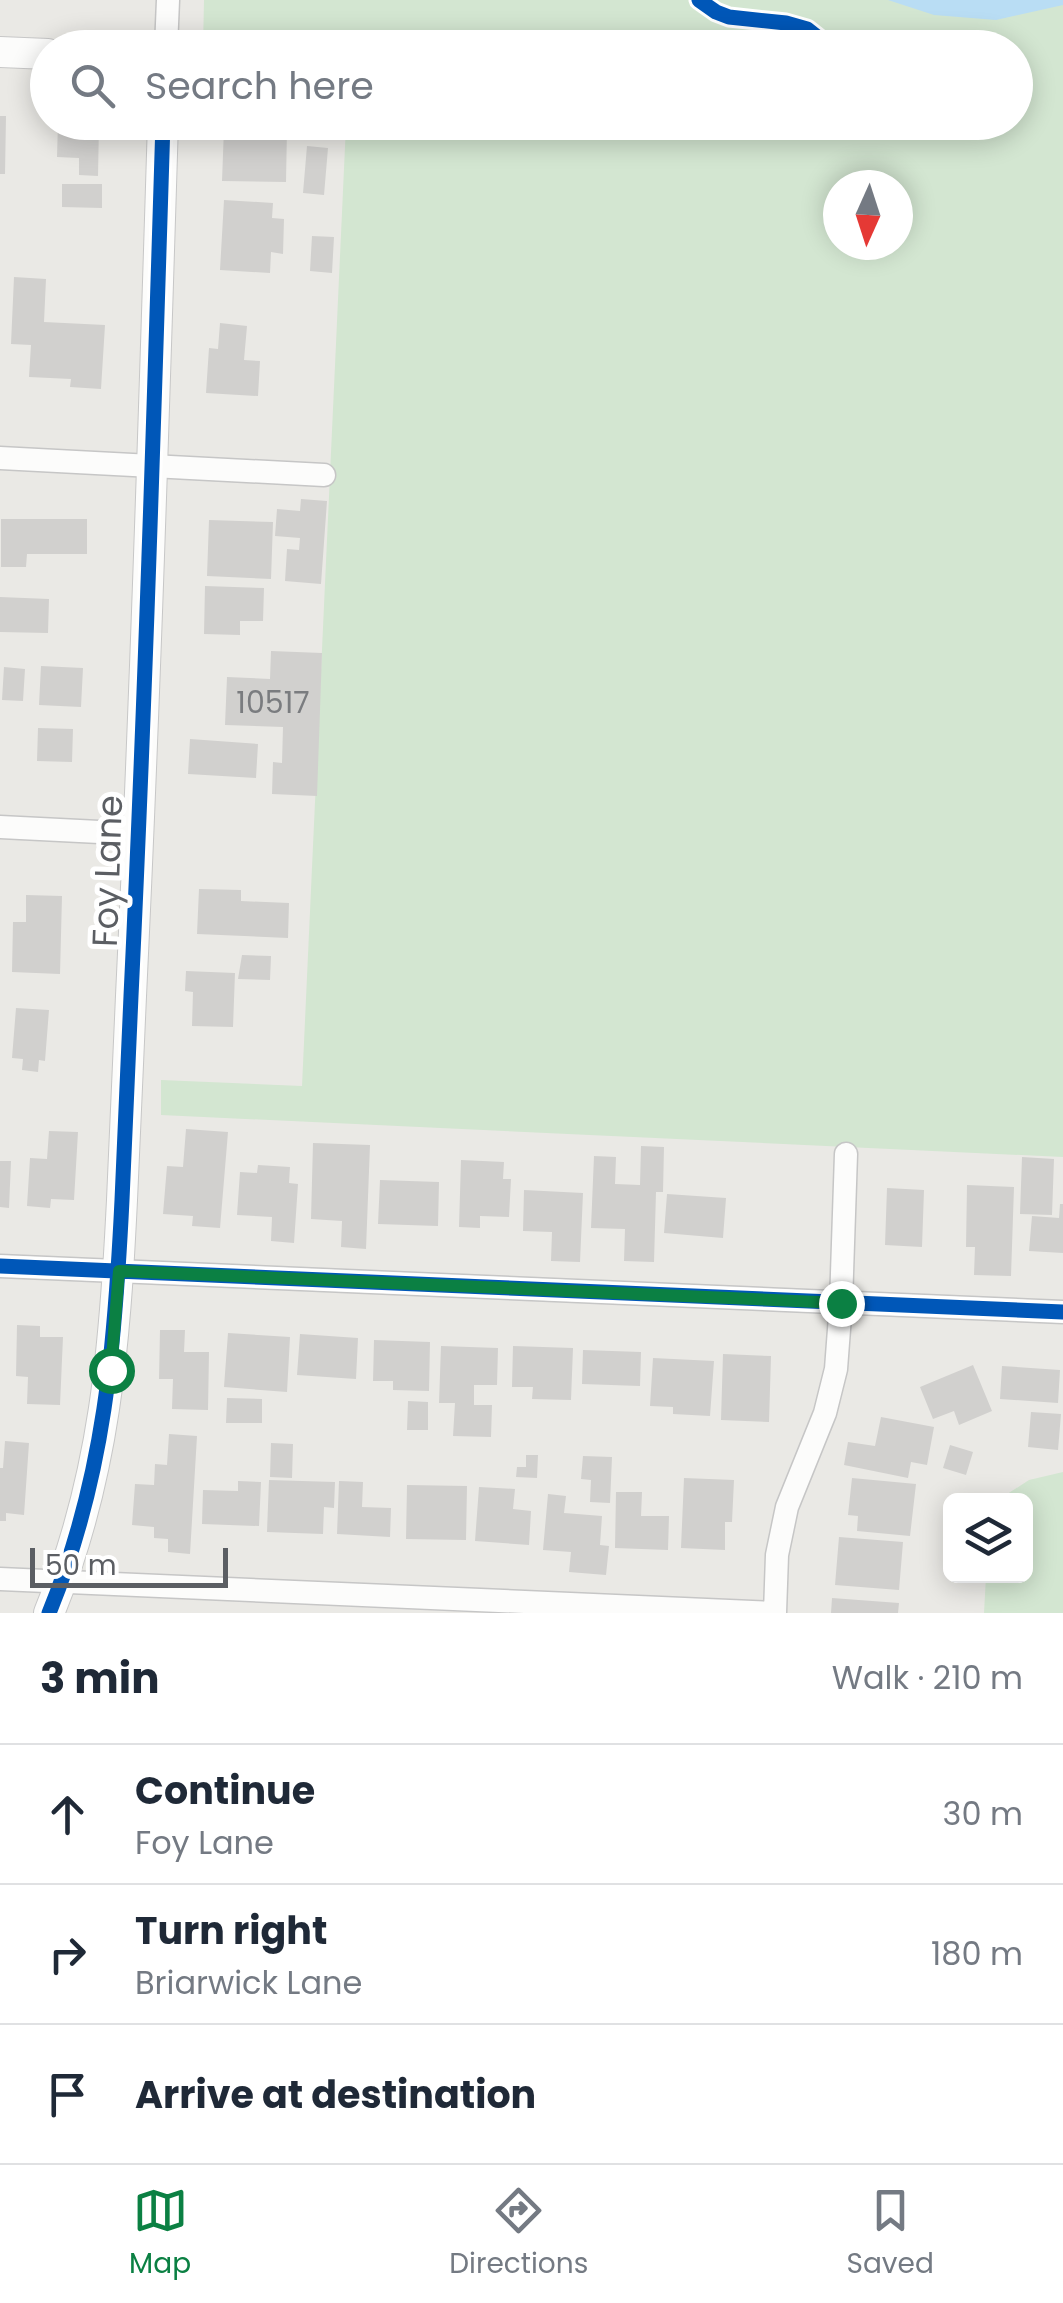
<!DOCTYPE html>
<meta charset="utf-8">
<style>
:root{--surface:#fff;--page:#f2f2f3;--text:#1f2937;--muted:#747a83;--line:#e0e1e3;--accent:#0b8043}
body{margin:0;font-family:Poppins,sans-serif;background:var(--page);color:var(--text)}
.controls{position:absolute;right:30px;bottom:30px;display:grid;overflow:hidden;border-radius:15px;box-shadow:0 5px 25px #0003}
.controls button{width:90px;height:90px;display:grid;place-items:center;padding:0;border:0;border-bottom:2px solid var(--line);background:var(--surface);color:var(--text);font:50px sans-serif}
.compass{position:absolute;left:823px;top:170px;width:90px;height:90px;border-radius:50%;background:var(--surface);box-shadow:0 5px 25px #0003;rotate:183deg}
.scale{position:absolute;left:30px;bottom:25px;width:198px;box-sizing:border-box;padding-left:10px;border:5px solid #5b5e63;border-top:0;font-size:28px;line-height:35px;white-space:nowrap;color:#5b5e63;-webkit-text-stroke:8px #fff;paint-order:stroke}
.stop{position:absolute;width:30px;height:30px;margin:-22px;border:8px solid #0b8043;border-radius:50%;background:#fff}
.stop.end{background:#0b8043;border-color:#fff;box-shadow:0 2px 10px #0008}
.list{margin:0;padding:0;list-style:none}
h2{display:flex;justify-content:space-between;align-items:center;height:130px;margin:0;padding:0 40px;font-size:42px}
h2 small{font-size:32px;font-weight:400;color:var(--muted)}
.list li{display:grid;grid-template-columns:65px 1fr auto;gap:30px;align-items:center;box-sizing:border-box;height:140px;padding:0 40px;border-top:2px solid var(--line)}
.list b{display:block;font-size:38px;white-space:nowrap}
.list p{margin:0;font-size:32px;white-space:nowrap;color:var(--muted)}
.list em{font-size:32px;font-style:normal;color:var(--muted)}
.icon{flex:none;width:55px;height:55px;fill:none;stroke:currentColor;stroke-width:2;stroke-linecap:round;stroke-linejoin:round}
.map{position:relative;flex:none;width:1063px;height:1613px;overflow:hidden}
.search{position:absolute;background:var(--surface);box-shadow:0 5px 25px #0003;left:30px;right:30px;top:30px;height:110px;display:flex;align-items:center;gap:25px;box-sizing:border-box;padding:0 35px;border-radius:55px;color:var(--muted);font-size:38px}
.sheet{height:550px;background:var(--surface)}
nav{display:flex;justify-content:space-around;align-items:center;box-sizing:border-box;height:140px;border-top:2px solid var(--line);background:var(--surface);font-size:28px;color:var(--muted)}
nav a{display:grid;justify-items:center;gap:5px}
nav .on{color:var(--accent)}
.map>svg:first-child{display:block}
.green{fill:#d3e6d1;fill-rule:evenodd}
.water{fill:#b9ddf4}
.building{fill:#d1d0ce}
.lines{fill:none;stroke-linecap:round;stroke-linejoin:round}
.street-casing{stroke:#c6c6c6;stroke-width:25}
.secondary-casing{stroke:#c7c7c7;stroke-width:32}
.street{stroke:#fcfcfb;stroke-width:22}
.secondary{stroke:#fcfcfb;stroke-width:30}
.cycleway-casing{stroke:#fff;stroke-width:21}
.cycleway{stroke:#0057b8;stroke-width:15}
.route{stroke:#0b8043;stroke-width:12}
.labels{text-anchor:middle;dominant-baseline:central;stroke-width:10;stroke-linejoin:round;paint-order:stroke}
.number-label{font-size:30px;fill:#7a7c7f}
.street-label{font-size:35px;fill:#5b5e63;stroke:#fff}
</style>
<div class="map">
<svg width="1063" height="1613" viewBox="0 0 1063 1613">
<rect width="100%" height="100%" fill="#eae9e5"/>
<path class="green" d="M204,0H1063V1157L161,1115V1080L302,1086L346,125L313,123L1016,122V48L203,47ZM838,185H898V245H838Z
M1063,1472V1613H984L986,1576H1026V1500H998L1029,1480Z"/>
<path class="water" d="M888,0H1063V5L996,20L934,15Z"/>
<path class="building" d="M0,116H6L5,174H0Z
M58,122L99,124L98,176L79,175V158L57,157Z
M224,128L287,129L286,182L222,181Z
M307,146L328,148L324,195L303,193Z
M62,184H102V208L62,207Z
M224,200L273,203L272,218L284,219L283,254L271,252L270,273L220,270Z
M312,236L334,237L332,273L310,271Z
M14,277L46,279L44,322L105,325L101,389L70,387L71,379L29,377L31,345L11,344Z
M220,323L247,326L244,360L260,361L258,396L206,393L209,348L218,349Z
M301,499L327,501L321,584L285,581L287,549L299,550L300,538L275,536L277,509L300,511Z
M1,519H87V554H27L26,567H1Z
M209,520L273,522L271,579L207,576Z
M205,586L264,588L263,621H240V635L204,634Z
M0,597L49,599L48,633L0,632Z
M271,651L322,653L317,796L272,794L273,762L282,763L283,727L225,725L227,677L270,679Z
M41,666L83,668L81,707L39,705Z
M4,667L25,669L23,701L2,700Z
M38,728L73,729L72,762L37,761Z
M190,739L258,744L256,778L188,774Z
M199,889L241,890V901L289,903L288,938L197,934Z
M26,895L62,896L60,974L12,972L13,922H26Z
M242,955L271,956L270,980L238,979Z
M186,971L235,973L233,1027L192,1026L193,992L185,991Z
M16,1008L49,1010L45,1061L39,1060L38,1072L22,1070L23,1059L12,1058Z
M186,1129L228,1132L220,1228L192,1226L193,1216L163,1214L167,1166L183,1167Z
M49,1131L78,1132L74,1200L51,1199L50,1208L27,1206L30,1158L47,1159Z
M313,1143L370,1145L366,1249L341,1247L342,1221L311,1219Z
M641,1146L664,1147L663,1192H656L654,1262L624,1261L625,1229L591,1228L594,1156L616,1157L615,1184L640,1185Z
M1022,1157L1054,1159L1052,1215L1020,1214Z
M461,1160L504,1162L503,1179H511L509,1217L480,1216V1228L459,1227Z
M0,1161H11L9,1208L0,1207Z
M258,1165L290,1167L289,1183L298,1184L294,1243L271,1241L272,1217L237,1215L240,1172L257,1173Z
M380,1180L439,1182L438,1226L378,1224Z
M967,1185L1014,1187L1011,1276L974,1275L975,1247H966Z
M887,1188L924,1190L922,1247L885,1245Z
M524,1190L583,1193L580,1262L551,1261L552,1232L523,1231Z
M667,1194L726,1198L723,1238L664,1233Z
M1060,1204H1063V1253L1029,1251L1032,1216L1059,1218Z
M17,1325L40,1326V1337H63L60,1405L27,1404L28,1377L16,1376Z
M160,1330H185L184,1352H209L208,1410L172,1409L173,1379H159Z
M228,1333L290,1337L287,1392L224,1387Z
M300,1334L358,1338L356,1379L297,1375Z
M374,1340L430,1342L429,1391L393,1390V1381H373Z
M441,1346L498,1348L497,1385H474V1405H492L491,1437L453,1436L455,1403H439Z
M513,1346L573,1348L571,1400L532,1399L533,1387H512Z
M583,1350L641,1352L640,1386L582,1384Z
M723,1354L771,1356L769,1422L721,1420Z
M653,1358L714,1361L710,1416L673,1414V1407L650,1406Z
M973,1365L992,1411L959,1425L954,1411L933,1419L920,1387Z
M1002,1366L1060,1370L1058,1403L1000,1399Z
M227,1398L262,1399V1423H226Z
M408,1401L428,1402V1430H407Z
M1031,1412L1061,1414L1058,1450L1028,1447Z
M881,1417L934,1427L927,1465L911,1462L908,1478L844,1465L848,1442L875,1446Z
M169,1434L197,1436L190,1554L168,1552V1539L154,1538V1527L132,1525L135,1484L154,1485L155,1464L167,1465Z
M5,1441L29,1443L24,1515L6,1513V1521H0V1468H3Z
M271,1443L293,1444L292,1478L270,1477Z
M950,1445L973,1452L966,1475L943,1468Z
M526,1455H538L537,1478L516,1477L517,1467H526Z
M583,1456L612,1457L610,1503L590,1502L591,1480L581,1479Z
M684,1478L734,1480L732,1522H725V1550L681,1548Z
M852,1478L916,1484L910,1536L857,1531L858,1516L848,1515Z
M269,1480L335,1482L334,1508L324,1507L323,1534L267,1532Z
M238,1481L261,1482L259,1526L202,1524L203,1490L238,1491Z
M339,1481L363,1482L362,1507L391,1508L390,1537L337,1534Z
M407,1485L467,1486L466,1540L406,1539Z
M479,1487L515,1489L513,1509L531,1511L529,1545L475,1541Z
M616,1492H642L641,1516H669L668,1550L615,1548Z
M548,1494L566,1496L564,1513L602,1516L600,1545L609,1546L606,1575L569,1572L571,1552L543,1550Z
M839,1537L903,1542L899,1590L835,1585Z
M832,1598L899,1603L898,1613H831Z"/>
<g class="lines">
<g class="street-casing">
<path id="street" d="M166,48L168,0
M0,458L324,475
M0,827L139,834
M0,1266L1063,1312
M0,1579L775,1613
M775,1613L777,1555L787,1507L825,1413L836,1369L841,1303L846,1154"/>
</g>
<g class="secondary-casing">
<path id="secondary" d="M0,52L48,54
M49,1613C105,1477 115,1344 122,1200C125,1132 128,1064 131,996C145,705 154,414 163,122"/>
</g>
<use href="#street" class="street"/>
<use href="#secondary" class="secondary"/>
<g class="cycleway-casing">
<path id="cycleway" d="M699,0L716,12L729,17L786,23L807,29L831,48
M0,1266L1063,1312
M49,1613C105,1477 115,1344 122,1200C125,1132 128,1064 131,996C145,705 154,414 163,122"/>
</g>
<use href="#cycleway" class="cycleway"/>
</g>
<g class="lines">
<path class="route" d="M111,1370L119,1271L841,1303"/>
</g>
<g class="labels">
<g class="number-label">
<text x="273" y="702">10517</text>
</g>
<g class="street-label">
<text transform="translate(107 871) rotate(-88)">Foy Lane</text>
</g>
</g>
</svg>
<div class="controls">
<button><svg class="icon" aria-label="layers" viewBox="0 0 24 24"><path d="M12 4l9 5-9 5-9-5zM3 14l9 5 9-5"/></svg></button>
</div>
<svg class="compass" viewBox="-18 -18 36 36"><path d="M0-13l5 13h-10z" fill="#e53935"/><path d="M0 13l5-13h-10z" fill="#747a83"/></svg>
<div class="scale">50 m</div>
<div class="stop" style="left:111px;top:1370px"></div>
<div class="stop end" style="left:841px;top:1303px"></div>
<div class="search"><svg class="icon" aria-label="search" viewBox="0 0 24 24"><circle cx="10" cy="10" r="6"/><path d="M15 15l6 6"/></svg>Search here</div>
</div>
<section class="sheet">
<h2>3 min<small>Walk · 210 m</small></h2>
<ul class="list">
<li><svg class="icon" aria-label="ahead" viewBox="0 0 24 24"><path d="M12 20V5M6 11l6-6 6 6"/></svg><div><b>Continue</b><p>Foy Lane</p></div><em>30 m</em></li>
<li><svg class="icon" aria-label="right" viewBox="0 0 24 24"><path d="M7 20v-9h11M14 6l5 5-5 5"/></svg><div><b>Turn right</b><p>Briarwick Lane</p></div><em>180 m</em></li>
<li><svg class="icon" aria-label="arrive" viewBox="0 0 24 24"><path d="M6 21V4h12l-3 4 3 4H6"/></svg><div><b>Arrive at destination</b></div></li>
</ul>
</section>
<nav>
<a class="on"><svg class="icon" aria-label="map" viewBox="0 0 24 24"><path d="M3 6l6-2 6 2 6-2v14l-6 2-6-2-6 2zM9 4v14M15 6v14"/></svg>Map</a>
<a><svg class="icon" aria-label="directions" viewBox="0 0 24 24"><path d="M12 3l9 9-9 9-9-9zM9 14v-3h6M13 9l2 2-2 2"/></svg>Directions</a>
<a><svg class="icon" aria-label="saved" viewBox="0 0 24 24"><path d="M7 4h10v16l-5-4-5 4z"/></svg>Saved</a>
</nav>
